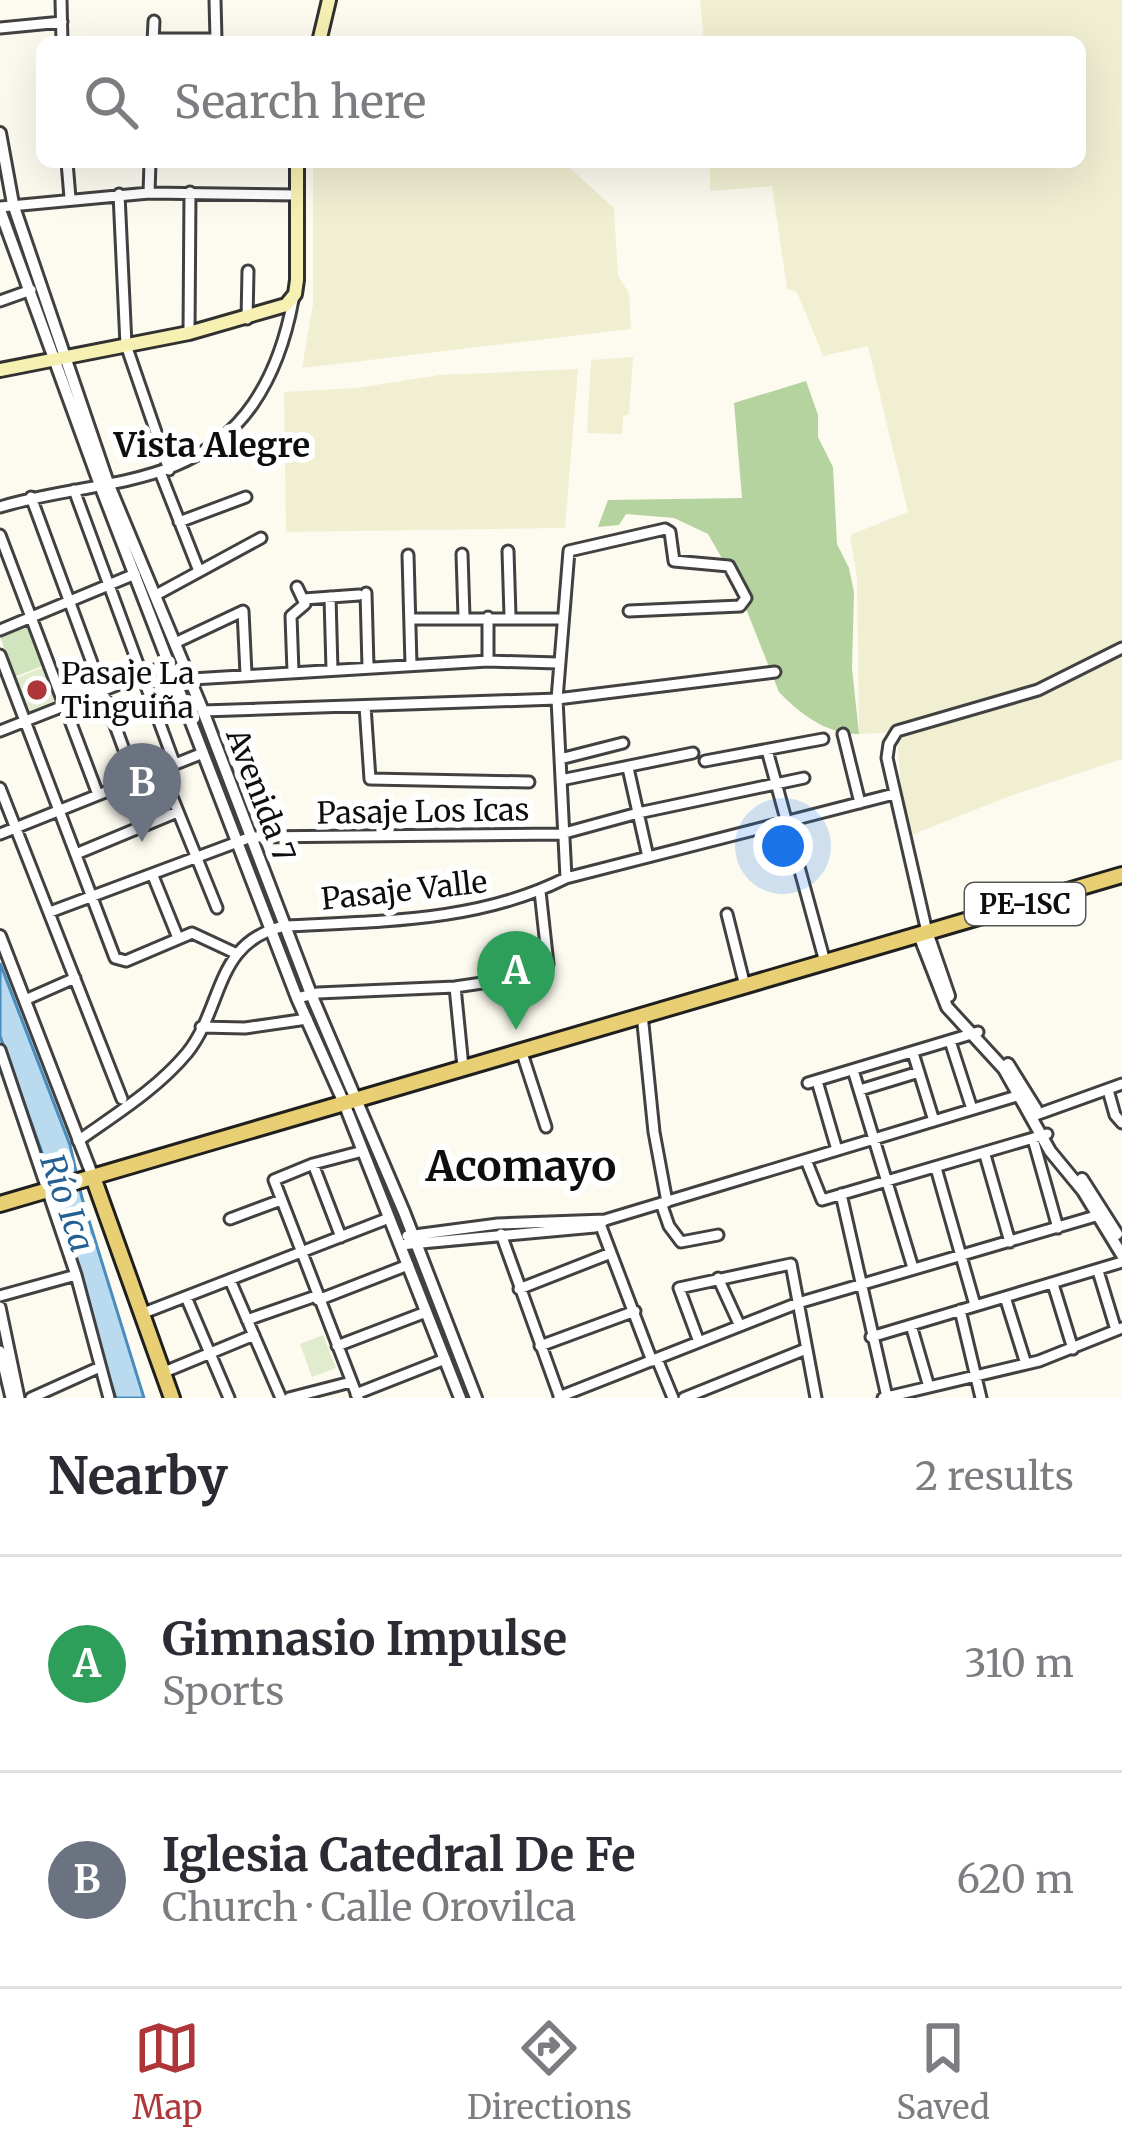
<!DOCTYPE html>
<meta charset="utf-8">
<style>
:root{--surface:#fff;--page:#f7f7f7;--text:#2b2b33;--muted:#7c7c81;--line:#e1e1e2;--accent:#ae3538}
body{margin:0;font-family:Merriweather,serif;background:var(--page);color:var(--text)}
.you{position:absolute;left:783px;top:846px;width:42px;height:42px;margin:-30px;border:9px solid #fff;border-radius:50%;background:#1a73e8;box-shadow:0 0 0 18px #1a73e833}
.badge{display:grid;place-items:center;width:78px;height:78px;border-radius:50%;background:var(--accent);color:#fff;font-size:39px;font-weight:700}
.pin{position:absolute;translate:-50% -99px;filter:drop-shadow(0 3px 6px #0008)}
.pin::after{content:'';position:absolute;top:63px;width:42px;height:36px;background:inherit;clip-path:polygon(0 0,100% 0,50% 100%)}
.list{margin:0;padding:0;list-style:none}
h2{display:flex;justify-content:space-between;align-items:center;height:156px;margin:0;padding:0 48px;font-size:51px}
h2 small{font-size:39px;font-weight:400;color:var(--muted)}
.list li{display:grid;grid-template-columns:78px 1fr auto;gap:36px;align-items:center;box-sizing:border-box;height:216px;padding:0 48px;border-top:3px solid var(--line)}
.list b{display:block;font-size:45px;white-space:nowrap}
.list p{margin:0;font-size:39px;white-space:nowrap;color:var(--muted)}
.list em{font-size:39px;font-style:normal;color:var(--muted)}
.icon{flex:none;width:66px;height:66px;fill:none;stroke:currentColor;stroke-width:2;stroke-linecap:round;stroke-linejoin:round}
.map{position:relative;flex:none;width:1122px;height:1398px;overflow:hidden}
.search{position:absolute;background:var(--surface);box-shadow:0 12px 48px #0002;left:36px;right:36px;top:36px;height:132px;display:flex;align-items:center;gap:30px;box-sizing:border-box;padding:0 42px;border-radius:18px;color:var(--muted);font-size:45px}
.sheet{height:588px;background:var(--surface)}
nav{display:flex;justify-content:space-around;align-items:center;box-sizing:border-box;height:168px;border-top:3px solid var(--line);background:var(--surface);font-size:33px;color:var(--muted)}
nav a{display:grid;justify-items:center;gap:6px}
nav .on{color:var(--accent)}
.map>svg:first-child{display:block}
.farmland{fill:#f1efd2}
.green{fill:#d0e4bd}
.forest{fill:#b5d39e}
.pitch{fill:#e1ecce}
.water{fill:#badaef;stroke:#498dbe;stroke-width:3}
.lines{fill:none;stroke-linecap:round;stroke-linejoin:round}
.minor-casing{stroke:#414141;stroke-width:15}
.tertiary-casing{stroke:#414141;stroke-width:16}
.secondary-casing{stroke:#303030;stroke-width:18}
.primary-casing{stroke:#1f1f1f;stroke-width:20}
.minor{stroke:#fff;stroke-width:9}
.tertiary{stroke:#fff;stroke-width:10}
.secondary{stroke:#f6f0b2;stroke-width:12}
.primary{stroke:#e9cf74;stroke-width:14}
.poi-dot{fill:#ae3538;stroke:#fff;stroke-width:4.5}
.labels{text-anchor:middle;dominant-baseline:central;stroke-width:12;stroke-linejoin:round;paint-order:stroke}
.shield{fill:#fff;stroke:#565656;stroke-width:3}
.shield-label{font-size:27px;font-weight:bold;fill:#0e0e0e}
.poi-label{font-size:30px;fill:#0e0e0e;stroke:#fff;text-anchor:start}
.street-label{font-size:30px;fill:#0e0e0e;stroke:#fff}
.neighbourhood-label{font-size:33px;font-weight:bold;fill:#0e0e0e;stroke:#fff}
.water-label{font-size:33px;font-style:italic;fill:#246092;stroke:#fff}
.district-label{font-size:42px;font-weight:bold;fill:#0e0e0e;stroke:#fff}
</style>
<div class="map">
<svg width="1122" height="1398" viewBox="0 0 1122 1398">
<rect width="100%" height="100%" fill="#fdfbf0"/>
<path class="farmland" d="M700,0H1122V759L1010,796L904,838L897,732L859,734L857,578L850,535L908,512L868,346L823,356L797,292L787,289L772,186L710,191V162H1080V42H704Z
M313,162H563L614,208L618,276L629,293L631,329L302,368L313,304Z
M633,357L629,414L623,416L622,434L587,433L591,360Z
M578,369L565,528L286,532L284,392L356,388L440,375Z"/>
<path class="green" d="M30,625L45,665L14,677L0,636Z"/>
<path class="forest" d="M806,381L818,415V437L833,467L837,544L849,568L854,592L852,668L859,734C828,735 800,714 779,692L735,581L708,534L674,518L626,514L619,525L598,527L608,500L742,498L734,403Z"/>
<path class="pitch" d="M44,667L58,702L29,713L16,678Z
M323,1335L336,1368L312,1377L300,1344Z"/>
<path class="water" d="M0,963L70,1145L82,1198L144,1398H116L108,1375L51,1178L0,1036Z"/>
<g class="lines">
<g class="minor-casing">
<path id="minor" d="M61,0L62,42
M0,28L62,22
M153,39H216L215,0
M153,42L154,21
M67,162L70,198
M149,193L150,162
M119,194L126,345L169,470
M0,207L149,193L298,195
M0,301L31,290
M247,319L248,271
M189,333L190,192
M160,472L199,571
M74,490L174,762
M31,497L134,777
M0,507C91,479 193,491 253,404C275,372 286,338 293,300
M179,522L246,497
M0,535L97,792
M508,551L510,616
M462,554L464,617
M408,555L411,665
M366,593L368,667
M156,595L261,538
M330,597L332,670
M304,599L359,595
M488,617V661
M411,619H563
M0,630L135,574
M175,643L243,611L246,674
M0,655L115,958L126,961L192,933L235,953
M293,672L291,616L305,604L297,587
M176,680L488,661L558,663
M365,706L370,779L529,782
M203,711L557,699L775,672
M0,731L170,664
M843,734L860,803
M767,750L825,962
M560,759L623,743
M705,761L823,739
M160,767L217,908
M628,768L648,857
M561,780L693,753
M0,788L122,1099
M0,834L203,753
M76,854L177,812
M153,876L178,938
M566,878L557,699L569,551L665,529L670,532L674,561L729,566L746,598L740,606L629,611
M50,912L251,837L561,834L638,813L804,778
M727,914L745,986
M927,932L887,758L889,744L897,731L1038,690L1122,648
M455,987L463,1067
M297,998L318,993L455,987L543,974L548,964L540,891
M25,1000L75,978
M642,1014L654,1132L667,1202
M201,1027L245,1028L307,1019
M950,1041L972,1109
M0,1050L76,1275L109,1398
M521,1050L546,1127
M913,1053L934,1121
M853,1070L913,1268
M817,1081L837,1150
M808,1083L978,1032
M860,1090L919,1072
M1108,1090L1115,1115L1122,1123
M1033,1116L1122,1084
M1033,1139L1058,1228
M78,1141C116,1114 157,1089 187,1053C224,1007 214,941 285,926C381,921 479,922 566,878L894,794
M985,1155L1010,1242
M806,1160L822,1200L1047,1134
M313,1164L341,1237
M936,1168L975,1305
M841,1194L887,1397
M661,1203L669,1226L681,1242L718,1235
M230,1219L281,1200
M600,1224L652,1361
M501,1234L560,1398
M407,1236L498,1224L605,1220
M400,1245L595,1227L605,1220L1020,1095
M1098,1271L1116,1330
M718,1278L740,1326
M230,1280L281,1398
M1053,1284L1073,1349
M519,1289L611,1253
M0,1296L76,1275
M186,1297L229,1398
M1005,1297L1026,1364
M318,1300L408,1265
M0,1307L19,1398
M960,1310L981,1398
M141,1314L389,1218
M247,1320L316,1296
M911,1325L929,1387
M871,1337L1122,1262
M699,1342L679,1288L791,1264L816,1398
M337,1346L426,1312
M540,1346L635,1311
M0,1351L11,1398
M657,1359L673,1398
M162,1373L254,1335
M356,1394L445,1359
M559,1397L798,1303L1099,1215
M31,1398L100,1367
M289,1398L351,1382
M358,1398L274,1180L313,1164L363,1151
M684,1398L806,1349
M883,1398L1039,1361L1122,1328"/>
</g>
<g class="tertiary-casing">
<path id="tertiary" d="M0,133L13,204L108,483L203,711L311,994L404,1212L476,1398
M0,210L100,485L297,998L344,1103L460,1398
M927,932L949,996
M919,935L947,1007L1004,1069L1050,1151L1083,1191L1122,1255
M0,936L93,1177
M1008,1064L1036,1109
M1082,1179L1117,1234"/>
</g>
<g class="secondary-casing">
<path id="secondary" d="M319,42L329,0
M0,370L189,333L286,305L295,294L297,280V162"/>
</g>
<g class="primary-casing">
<path id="primary" d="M93,1177L172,1398
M0,1204L1122,875"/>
</g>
<use href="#minor" class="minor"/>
<use href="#tertiary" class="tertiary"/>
<use href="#secondary" class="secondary"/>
<use href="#primary" class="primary"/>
</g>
<circle class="poi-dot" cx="37" cy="690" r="12"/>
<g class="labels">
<rect class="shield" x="965" y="883" width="120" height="42" rx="9"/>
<g class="shield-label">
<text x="1025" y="904">PE-1SC</text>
</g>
<g class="poi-label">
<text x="61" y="673">Pasaje La<tspan x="61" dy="34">Tinguiña</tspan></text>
</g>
<g class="street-label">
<text transform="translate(261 795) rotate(69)">Avenida 7</text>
<text transform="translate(423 811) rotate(-1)">Pasaje Los Icas</text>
<text transform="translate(404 890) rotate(-6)">Pasaje Valle</text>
</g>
<g class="neighbourhood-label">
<text x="212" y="445">Vista Alegre</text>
</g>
<g class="water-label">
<text transform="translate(67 1203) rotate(71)">Río Ica</text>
</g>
<g class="district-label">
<text x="521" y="1166">Acomayo</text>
</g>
</g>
</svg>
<div class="you"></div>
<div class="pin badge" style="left:516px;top:1030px;background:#2e9e5b">A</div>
<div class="pin badge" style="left:142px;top:842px;background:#6b7280">B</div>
<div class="search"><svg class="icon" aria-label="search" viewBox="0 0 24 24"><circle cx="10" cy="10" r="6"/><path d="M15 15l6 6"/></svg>Search here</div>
</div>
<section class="sheet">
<h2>Nearby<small>2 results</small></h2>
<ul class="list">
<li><span class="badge" style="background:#2e9e5b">A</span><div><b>Gimnasio Impulse</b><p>Sports</p></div><em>310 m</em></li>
<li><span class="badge" style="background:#6b7280">B</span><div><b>Iglesia Catedral De Fe</b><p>Church · Calle Orovilca</p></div><em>620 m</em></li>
</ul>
</section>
<nav>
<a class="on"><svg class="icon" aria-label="map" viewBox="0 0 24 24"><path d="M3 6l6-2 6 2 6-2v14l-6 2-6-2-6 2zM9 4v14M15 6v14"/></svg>Map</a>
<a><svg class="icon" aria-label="directions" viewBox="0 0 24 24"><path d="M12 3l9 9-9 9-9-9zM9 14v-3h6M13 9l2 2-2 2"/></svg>Directions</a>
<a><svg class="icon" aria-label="saved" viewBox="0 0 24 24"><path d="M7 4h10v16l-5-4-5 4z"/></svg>Saved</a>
</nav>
